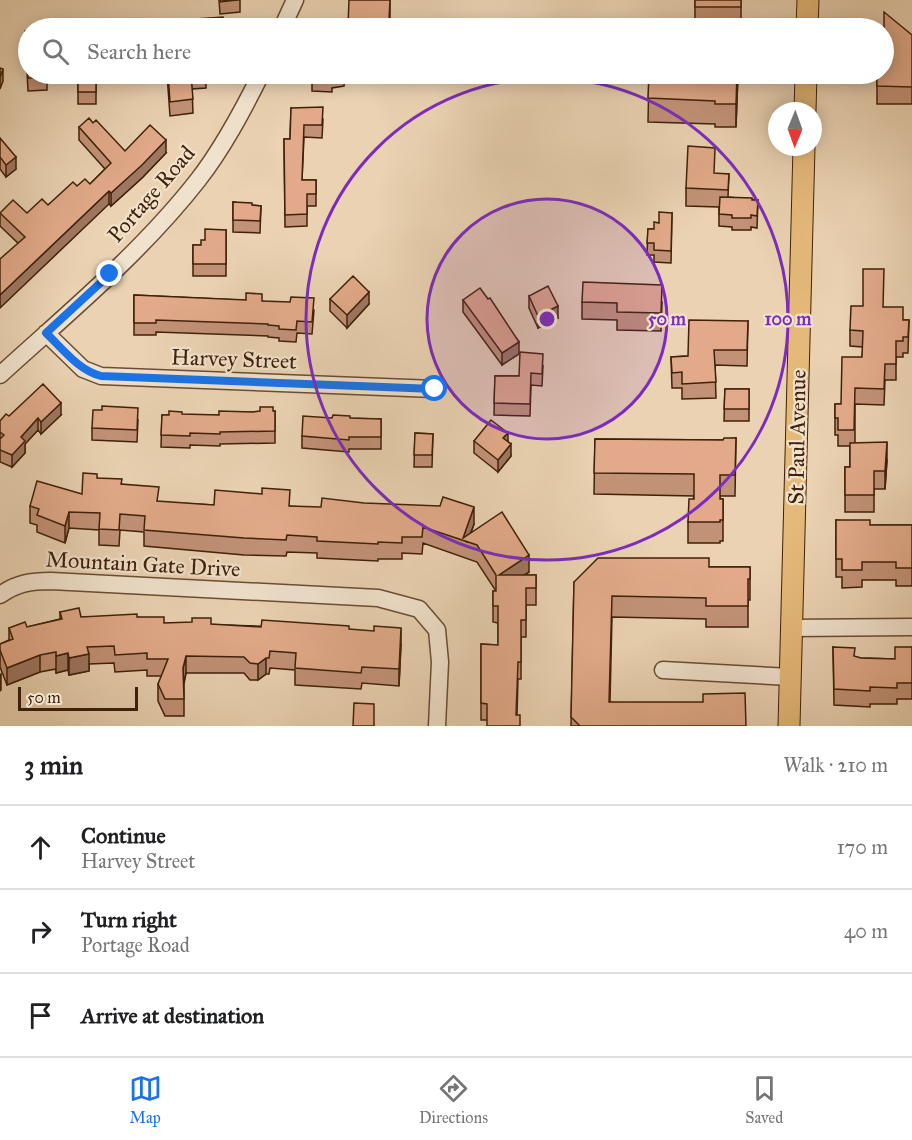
<!DOCTYPE html>
<meta charset="utf-8">
<style>
:root{--surface:#fff;--page:#f6f6f6;--text:#202124;--muted:#757577;--line:#e0e0e0;--accent:#1a73e8}
body{margin:0;font-family:"IM FELL Great Primer",serif;background:var(--page);color:var(--text)}
.compass{position:absolute;left:768px;top:102px;width:54px;height:54px;border-radius:50%;background:var(--surface);box-shadow:0 3px 15px #0003;rotate:181deg}
.scale{position:absolute;left:18px;bottom:15px;width:120px;box-sizing:border-box;padding-left:6px;border:3px solid #402109;border-top:0;font-size:16px;line-height:21px;white-space:nowrap;color:#402109;-webkit-text-stroke:4px #f1e2cd;paint-order:stroke}
.stop{position:absolute;width:18px;height:18px;margin:-14px;border:4px solid #1a73e8;border-radius:50%;background:#fff}
.stop.end{background:#1a73e8;border-color:#fff;box-shadow:0 2px 6px #0008}
.list{margin:0;padding:0;list-style:none}
h2{display:flex;justify-content:space-between;align-items:center;height:78px;margin:0;padding:0 24px;font-size:26px}
h2 small{font-size:20px;font-weight:400;color:var(--muted)}
.list li{display:grid;grid-template-columns:39px 1fr auto;gap:18px;align-items:center;box-sizing:border-box;height:84px;padding:0 24px;border-top:2px solid var(--line)}
.list b{display:block;font-size:22px;white-space:nowrap}
.list p{margin:0;font-size:20px;white-space:nowrap;color:var(--muted)}
.list em{font-size:20px;font-style:normal;color:var(--muted)}
.icon{flex:none;width:33px;height:33px;fill:none;stroke:currentColor;stroke-width:2;stroke-linecap:round;stroke-linejoin:round}
.map{position:relative;flex:none;width:912px;height:726px;overflow:hidden}
.search{position:absolute;background:var(--surface);box-shadow:0 3px 15px #0003;left:18px;right:18px;top:18px;height:66px;display:flex;align-items:center;gap:15px;box-sizing:border-box;padding:0 21px;border-radius:33px;color:var(--muted);font-size:22px}
.sheet{height:330px;background:var(--surface)}
nav{display:flex;justify-content:space-around;align-items:center;box-sizing:border-box;height:84px;border-top:2px solid var(--line);background:var(--surface);font-size:16px;color:var(--muted)}
nav a{display:grid;justify-items:center;gap:3px}
nav .on{color:var(--accent)}
.map>svg:first-child{display:block}
.lines{fill:none;stroke-linecap:round;stroke-linejoin:round}
.minor-casing{stroke:#6a4d33;stroke-width:19}
.major-casing{stroke:#402109;stroke-width:23}
.minor{stroke:#f1e2cd;stroke-width:16}
.major{stroke:#e5b979;stroke-width:21}
.wall{fill:#c29277;stroke:#402109;stroke-width:1.5}
.shaded-wall{fill:#9e7761;stroke:#402109;stroke-width:1.5}
.building{fill:#e2aa8a;stroke:#402109;stroke-width:1.5}
.route{stroke:#1a73e8;stroke-width:8}
.ring{fill:none;stroke:#7b2cbf;stroke-width:3}
.labels{text-anchor:middle;dominant-baseline:central;stroke-width:4.5;stroke-linejoin:round;paint-order:stroke}
.street-label{font-size:22px;fill:#402109;stroke:#f1e2cd}
.centre{fill:#7b2cbf;stroke:#f1e2cd;stroke-width:3}
.ring-label{font-size:18px;text-anchor:middle;font-weight:bold;fill:#7b2cbf;stroke:#f1e2cd;stroke-width:4.5;stroke-linejoin:round;paint-order:stroke}
</style>
<div class="map">
<svg width="912" height="726" viewBox="0 0 912 726">
<rect width="100%" height="100%" fill="#ead2b2"/>
<filter id="stains"><feTurbulence type="fractalNoise" baseFrequency=".00333" numOctaves="4"/><feColorMatrix values="0 0 0 0 .2 0 0 0 0 .09 0 0 0 0 .02 0 0 0 .5 -.17"/></filter>
<radialGradient id="worn" r=".72"><stop offset=".6" stop-color="#630" stop-opacity="0"/><stop offset="1" stop-color="#630" stop-opacity=".3"/></radialGradient>
<g class="lines">
<g class="minor-casing">
<path id="minor" d="M282,28L295,0
M46,333L83,369L101,376L435,389
M0,375C68,313 141,253 198,180C223,148 243,110 261,74
M0,595C17,583 31,581 51,581L378,598L419,609L437,630L440,662L437,726
M790,628L912,627
M663,670L790,677"/>
</g>
<g class="major-casing">
<path id="major" d="M807,28L808,0
M805,111L806,74
M789,726L804,147"/>
</g>
<use href="#minor" class="minor"/>
<use href="#major" class="major"/>
</g>
<path class="wall" d="M219,0H240V12L220,14Z
M390,0V28H319L348,26Z
M695,0H741V19H695Z
M25,31L47,74V90L28,91Z
M912,35V104H877V74Z
M78,74H96V104H78Z
M167,74H206V88L192,89L193,113L170,116Z
M312,74H345L344,86L332,88V92L312,91Z
M649,74H738L736,127H715V124L648,122Z
M291,108L323,119L322,138L304,137L302,180H316V206H307V226L285,227L284,139H290Z
M79,127L125,151L166,153L142,178L111,206L109,204L18,243L0,226V213H27L48,205L77,186L90,184L105,169L79,140Z
M0,138L16,169L6,177L0,169Z
M715,174H729L728,197L758,200L757,228L751,227V230H732V227L719,226V207L686,206V188Z
M233,202L252,205L261,206L260,233L233,232Z
M672,213L671,263L654,262V255H647L648,229H654L659,223Z
M226,230V276H193V245H201Z
M134,295L262,301L314,310L312,334L297,333L296,342L279,341V338L268,337V336L156,332V335H134Z
M529,296L558,318L538,328L529,308Z
M330,299L369,304L347,328L330,311Z
M488,299L519,342L502,365L463,312V300Z
M582,302H662L661,331L617,330V320L582,319Z
M883,307L903,320H909L908,353H903V357H896V380H885L884,405L855,404V443L887,460L885,489H874V512H845V467H850V446H838V435H835V404H841L862,357L863,347L850,346V330Z
M748,321L747,366L715,365L716,398L682,399V388H672L671,357L688,356Z
M543,366L542,386L531,385L530,416L494,415L495,376H519Z
M725,389H749V421H724Z
M275,411V443L220,444V446L190,445V448L161,447L162,415H219L253,412Z
M61,415L41,434L38,430L25,444V453L12,467L0,462V421L9,416Z
M332,418L381,419V449H349V452L302,448V436Z
M138,420L137,442L92,440V428Z
M415,433L433,434L432,467H414Z
M736,438L735,496H720V499H723V541H720V543H688V522L694,496L594,494L595,439L723,440Z
M474,441H508L511,456L498,472L474,453Z
M97,478L122,484L159,502L214,505L290,506L474,524L471,533L529,572L525,575H536V605H526V637H521V679H518L517,715L487,720H481V644L498,645V623L493,622V591H496L477,562L423,543L422,554L402,553V559H378V561L317,558V553L287,552L286,556L244,555L144,546V532L120,530L119,546L99,545V530L69,528L65,543L37,532V525L30,523V506L82,494Z
M836,520L870,525H912V586H896V580H862V587L842,588V577H836Z
M709,567H750V600H748V627H706V619L612,617L610,702L746,726H571L574,582Z
M60,612L81,617H137L164,623L349,629L401,644L399,686L362,683L361,689L295,685V670L270,668L269,674H266L258,680H250L244,673H186L184,684V716H165L158,701V684L162,676H147V670L115,672L114,663L89,664V671L69,675L68,670L56,673V669L40,672L7,685L0,667V644L9,640V628L27,627L60,619Z
M833,647L855,657L861,658L895,659L912,647V699H897V704H870V707L834,705Z"/>
<path class="shaded-wall" d="M3,69V81L0,89V77Z
M737,74H738L736,127V104Z
M166,140V153L142,178L111,206V193Z
M16,157V169L6,177V165Z
M109,191V204L0,308V295Z
M369,292V304L347,328V315Z
M558,306V318L538,328V316Z
M519,342V354L502,365V353Z
M61,403V415L41,434V422Z
M38,418V430L25,444V453L12,467V455L21,437Z
M508,433V445L503,438Z
M887,442V460L885,489V471Z
M511,444V456L498,472V460Z
M474,507V524L467,542L463,538Z
M69,512V528L65,543V526Z
M529,555V572L499,591V575Z
M401,628V644L399,686V669Z
M68,653V670L56,673V656Z
M89,654V671L69,675V658Z
M40,655V672L7,685V668Z
M186,656V673L183,685V668Z
M266,658V674L258,680V664Z
M1,674V690L0,691V675Z"/>
<path class="building" d="M220,0H237L220,2Z
M349,0H390L389,20H384V28H319V24L348,26Z
M695,0H741V7H695Z
M884,12L912,35V87L877,86V74H884Z
M223,17L224,28H165L164,24L181,23V20Z
M25,31H28V74H47V78H28Z
M0,68L3,69L0,77Z
M78,74H96V92H78Z
M168,74H204L191,75L193,99L170,102Z
M312,74H344L332,76V80L312,79Z
M649,74H737L736,104H715V101L648,98Z
M323,107L322,125H304L302,180H316V194H307V214L285,215L284,139H290L291,108Z
M89,118L93,123L96,120L125,151L150,125L166,140L142,165L111,193L109,191L0,295V259L25,237L0,213L13,200L27,213L42,199L48,205L73,182L77,186L85,179L90,184L111,163L79,127Z
M0,138L16,157L6,165L0,157Z
M688,146L715,148L714,173L729,174L728,190L686,188Z
M720,197L752,198V200H758L757,216L751,215V218H732V215L719,214Z
M233,202L252,203V205L261,206L260,221L233,220Z
M659,212L672,213L671,251L654,250V243H647L648,229H654V222L659,223Z
M205,229L226,230V264H193V245H201V240H205Z
M863,269H884L883,307H903V320H909L908,337H903V341H896V364H885L884,389L855,388L854,430H838V418H835V404H841L842,357H862L863,331L850,330L851,306H863Z
M353,276L369,292L347,315L330,299Z
M583,282L662,285L661,313L617,312V303L582,302Z
M548,286L558,306L538,316L529,296Z
M480,288L488,299L490,298L519,342L502,353L463,300Z
M246,293L262,294V301L290,302L291,297L314,298L312,322L297,321L296,330L279,329V326L268,325V324L156,320V323H134V295L246,300Z
M689,320L748,321L747,350H714L716,382L682,384V372L672,373L671,357L688,356Z
M520,352L543,354L542,374L531,373L530,404L494,403L495,376H519Z
M43,384L61,403L41,422L38,418L21,437L25,441L12,455L0,450V439L4,435L0,432V421L6,414L9,416Z
M725,389H749V409H724Z
M102,406L138,408L137,430L92,428L93,410H102Z
M260,407H273V411H275V431L220,432V434L190,433V436L161,435L162,415H169V411L182,412V414L219,415V411L253,412L260,411Z
M333,415L350,416V418L381,419V437H349V440L302,436L303,416L332,418Z
M491,420L508,433L503,438L511,444L498,460L474,441Z
M415,433L433,434L432,455H414Z
M724,438H736L735,475H720V499H723V520H720V522H688L689,499H694V474L594,473L595,439L723,440Z
M887,442L885,471H874V495H845V467H850V443Z
M83,473L97,474V478L122,479L121,484L159,487L157,501L214,505L215,490L262,494V488L290,490L289,506L321,507L322,498L364,503L440,506L443,497L474,507L463,538L502,512L529,555L499,575H536V588H526V620H521V662H518L516,715H520V726H487V704L481,703V644L498,645V606H493V591H496V575L477,545L423,527L422,537H402V543L378,542V544L317,541V537L287,535L286,540L244,538L144,530L145,516L120,514L119,530L99,529L100,513L69,512L65,526L37,515L39,509L30,506L37,481L82,494Z
M836,520H870V525H912V568H896V562H862V570H842V559H836Z
M598,558H709V567H750V579H748V606H706V598L612,596L609,702H703V694L745,693L746,726H580L571,717L574,582Z
M79,608L81,617L137,614V617H164V623L192,622V618H211V624L261,627L262,620L349,626V629L374,631V626L401,628L399,669L362,667L361,673L295,668L296,653L270,651L269,658H266L258,664L250,663L244,657L186,656L183,668L184,699H165L158,684L168,659H147V653L115,655L114,646L87,647L89,654L69,658L68,653L56,656V652L40,655L7,668L0,650V644L13,639L9,628L25,622L27,627L62,619L60,612Z
M833,647L855,648L854,656L861,658L895,659V647H912V683H897V688L870,687V691L834,689Z
M354,703L374,704V726H353Z"/>
<g class="lines">
<path class="route" d="M110,274L46,333C63,349 78,370 101,376L435,389"/>
</g>
<circle cx="547" cy="319" r="120" fill="#7b2cbf" fill-opacity=".12"/>
<g class="ring">
<circle cx="547" cy="319" r="120"/>
<circle cx="547" cy="319" r="241"/>
</g>
<g class="labels">
<g class="street-label">
<text transform="translate(151 194) rotate(-49)">Portage Road</text>
<text transform="translate(234 359) rotate(2)">Harvey Street</text>
<text transform="translate(797 437) rotate(-89)">St Paul Avenue</text>
<text transform="translate(143 564) rotate(3)">Mountain Gate Drive</text>
</g>
</g>
<circle cx="547" cy="319" r="9" class="centre"/>
<g class="ring-label">
<text x="667" y="325">50 m</text>
<text x="788" y="325">100 m</text>
</g>
<rect width="100%" height="100%" filter="url(#stains)"/>
<rect width="100%" height="100%" fill="url(#worn)"/>
</svg>
<svg class="compass" viewBox="-18 -18 36 36"><path d="M0-13l5 13h-10z" fill="#e53935"/><path d="M0 13l5-13h-10z" fill="#757577"/></svg>
<div class="scale">50 m</div>
<div class="stop" style="left:435px;top:389px"></div>
<div class="stop end" style="left:110px;top:274px"></div>
<div class="search"><svg class="icon" aria-label="search" viewBox="0 0 24 24"><circle cx="10" cy="10" r="6"/><path d="M15 15l6 6"/></svg>Search here</div>
</div>
<section class="sheet">
<h2>3 min<small>Walk · 210 m</small></h2>
<ul class="list">
<li><svg class="icon" aria-label="ahead" viewBox="0 0 24 24"><path d="M12 20V5M6 11l6-6 6 6"/></svg><div><b>Continue</b><p>Harvey Street</p></div><em>170 m</em></li>
<li><svg class="icon" aria-label="right" viewBox="0 0 24 24"><path d="M7 20v-9h11M14 6l5 5-5 5"/></svg><div><b>Turn right</b><p>Portage Road</p></div><em>40 m</em></li>
<li><svg class="icon" aria-label="arrive" viewBox="0 0 24 24"><path d="M6 21V4h12l-3 4 3 4H6"/></svg><div><b>Arrive at destination</b></div></li>
</ul>
</section>
<nav>
<a class="on"><svg class="icon" aria-label="map" viewBox="0 0 24 24"><path d="M3 6l6-2 6 2 6-2v14l-6 2-6-2-6 2zM9 4v14M15 6v14"/></svg>Map</a>
<a><svg class="icon" aria-label="directions" viewBox="0 0 24 24"><path d="M12 3l9 9-9 9-9-9zM9 14v-3h6M13 9l2 2-2 2"/></svg>Directions</a>
<a><svg class="icon" aria-label="saved" viewBox="0 0 24 24"><path d="M7 4h10v16l-5-4-5 4z"/></svg>Saved</a>
</nav>
